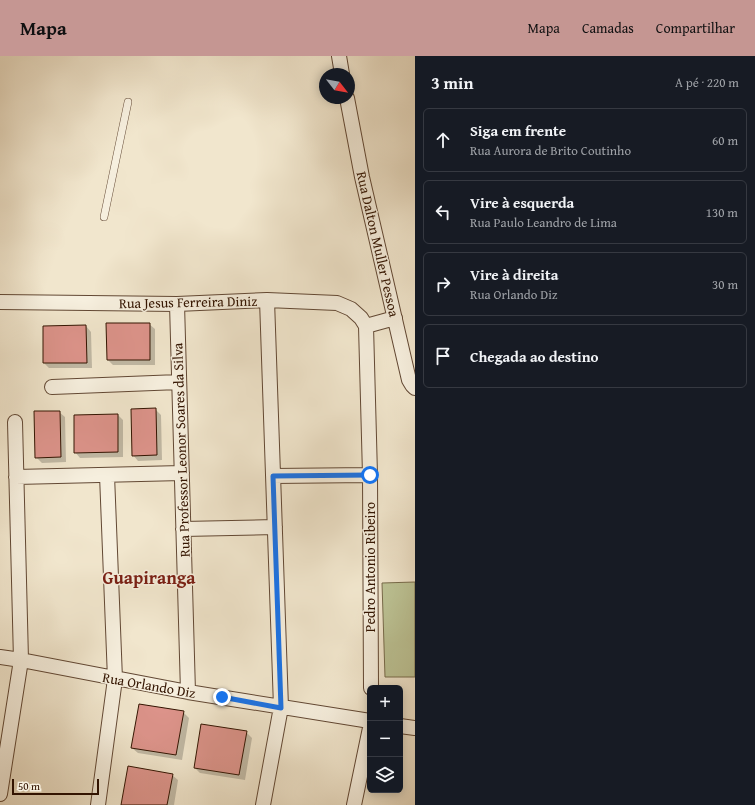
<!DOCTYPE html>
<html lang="pt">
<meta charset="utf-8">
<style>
:root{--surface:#171b24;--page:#242831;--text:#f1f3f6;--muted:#9ea1a6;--line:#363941;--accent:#c59692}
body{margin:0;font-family:"Gentium Book Plus",serif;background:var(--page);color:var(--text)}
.controls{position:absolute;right:12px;bottom:12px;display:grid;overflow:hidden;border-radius:6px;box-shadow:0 2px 10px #0003}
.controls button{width:36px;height:36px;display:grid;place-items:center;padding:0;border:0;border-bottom:1px solid var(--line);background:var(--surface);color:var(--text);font:20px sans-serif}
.compass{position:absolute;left:319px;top:12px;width:36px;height:36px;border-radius:50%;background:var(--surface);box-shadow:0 2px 10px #0003;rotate:121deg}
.scale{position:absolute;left:12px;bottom:10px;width:87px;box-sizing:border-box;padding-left:4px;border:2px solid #331401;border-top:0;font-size:11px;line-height:14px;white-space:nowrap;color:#331401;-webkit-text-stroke:3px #f6efde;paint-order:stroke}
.stop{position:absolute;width:12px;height:12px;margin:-9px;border:3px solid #1a73e8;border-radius:50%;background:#fff}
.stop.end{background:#1a73e8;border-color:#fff;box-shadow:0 1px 4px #0008}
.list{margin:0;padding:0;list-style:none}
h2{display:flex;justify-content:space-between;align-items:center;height:52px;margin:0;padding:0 16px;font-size:17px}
h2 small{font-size:13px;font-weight:400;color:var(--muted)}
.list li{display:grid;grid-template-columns:26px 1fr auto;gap:12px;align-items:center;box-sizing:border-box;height:64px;margin:0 8px 8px;padding:0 8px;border:1px solid var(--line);border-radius:6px}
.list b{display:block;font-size:15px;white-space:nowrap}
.list p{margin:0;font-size:13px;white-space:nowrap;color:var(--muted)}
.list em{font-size:13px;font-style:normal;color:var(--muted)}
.icon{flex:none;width:22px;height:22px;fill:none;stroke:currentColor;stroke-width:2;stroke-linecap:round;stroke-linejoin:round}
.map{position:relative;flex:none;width:415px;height:749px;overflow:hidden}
header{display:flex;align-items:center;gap:24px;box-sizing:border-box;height:56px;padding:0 20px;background:var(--accent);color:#111}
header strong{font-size:19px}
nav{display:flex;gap:22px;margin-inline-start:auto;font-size:14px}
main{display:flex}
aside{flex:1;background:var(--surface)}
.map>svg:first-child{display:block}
.green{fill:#bdc496;stroke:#786c4c}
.shadow{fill:#0003}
.building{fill:#dc938a;stroke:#331401}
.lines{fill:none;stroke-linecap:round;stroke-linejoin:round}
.lane-casing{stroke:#624834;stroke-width:8}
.street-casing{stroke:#624834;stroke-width:16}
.lane{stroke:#f6efde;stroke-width:7}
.street{stroke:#f6efde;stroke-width:14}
.route{stroke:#1a73e8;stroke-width:5}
.labels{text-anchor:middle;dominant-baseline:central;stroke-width:3;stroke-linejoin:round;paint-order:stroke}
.street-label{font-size:14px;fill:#331401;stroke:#f6efde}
.district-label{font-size:18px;font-weight:bold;fill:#7a1f14;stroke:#f6efde}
</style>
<header>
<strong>Mapa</strong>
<nav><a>Mapa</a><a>Camadas</a><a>Compartilhar</a></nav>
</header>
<main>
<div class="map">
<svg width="415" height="749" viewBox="0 0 415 749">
<rect width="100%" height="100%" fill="#f1e6cd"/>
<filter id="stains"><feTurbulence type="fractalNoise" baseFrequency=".005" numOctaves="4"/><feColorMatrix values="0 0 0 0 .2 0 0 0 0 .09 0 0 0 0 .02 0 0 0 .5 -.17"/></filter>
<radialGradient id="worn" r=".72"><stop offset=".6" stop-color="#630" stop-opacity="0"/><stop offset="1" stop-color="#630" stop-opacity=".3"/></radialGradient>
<path class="green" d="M415,526V621H385L382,527Z"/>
<path class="shadow" d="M149,268L155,273V309H113L108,304Z
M86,270L91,276L92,312H49L44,307Z
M155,353L161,359L162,404L138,405L133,399Z
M59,356L65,361L66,406L42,407L36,401Z
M118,359L123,364V401L80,402L75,396Z
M183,656L189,662L182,704L138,697L132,692Z
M246,676L252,682L245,724L200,717L195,712Z
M172,719L178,724L174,749H122Z"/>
<path class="building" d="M106,267H150V304H107Z
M86,269L87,307H43V270Z
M156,352L157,399L132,400L131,353Z
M34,355H60L61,401L35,402Z
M118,358V396L74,397V359Z
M139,648L184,655L176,699L131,692Z
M201,668L247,675L239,719L194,712Z
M128,710L173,718L167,749H121Z"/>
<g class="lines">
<g class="lane-casing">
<path id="lane" d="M104,161L128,46"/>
</g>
<g class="street-casing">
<path id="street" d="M339,0L342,18
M347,42L362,121L409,324L412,329L415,332
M0,246L177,248L267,244L337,247L351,253L361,262L366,270
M177,248L188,636
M366,270L370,419L371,632
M366,270L395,262
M52,331L179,326
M273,420L370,419
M16,421L182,417
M183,473L275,471
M0,601L21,604L188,636L370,665
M400,670L415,672
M0,738L21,604L15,366
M98,749L115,623L107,419
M263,749L281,651L267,244
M354,749L370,672"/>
</g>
<use href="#lane" class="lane"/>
<use href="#street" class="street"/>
</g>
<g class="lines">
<path class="route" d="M222,641L281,652L273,420L370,419"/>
</g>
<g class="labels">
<g class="street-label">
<text transform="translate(378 188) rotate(77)">Rua Dalton Muller Pessoa</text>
<text transform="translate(188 246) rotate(-1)">Rua Jesus Ferreira Diniz</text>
<text transform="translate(181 394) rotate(-92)">Rua Professor Leonor Soares da Silva</text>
<text transform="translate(370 511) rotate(-90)">Pedro Antonio Ribeiro</text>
<text transform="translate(149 629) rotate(10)">Rua Orlando Diz</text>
</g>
<g class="district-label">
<text x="149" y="521">Guapiranga</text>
</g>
</g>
<rect width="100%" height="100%" filter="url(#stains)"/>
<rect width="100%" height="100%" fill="url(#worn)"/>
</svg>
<div class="controls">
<button>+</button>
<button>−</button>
<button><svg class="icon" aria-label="layers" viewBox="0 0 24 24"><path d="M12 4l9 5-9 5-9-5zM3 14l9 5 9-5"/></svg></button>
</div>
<svg class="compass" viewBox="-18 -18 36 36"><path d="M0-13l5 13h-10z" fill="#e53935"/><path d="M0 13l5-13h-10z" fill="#9ea1a6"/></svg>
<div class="scale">50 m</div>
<div class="stop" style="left:370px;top:419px"></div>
<div class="stop end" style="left:222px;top:641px"></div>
</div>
<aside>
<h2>3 min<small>A pé · 220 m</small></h2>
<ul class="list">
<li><svg class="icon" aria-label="ahead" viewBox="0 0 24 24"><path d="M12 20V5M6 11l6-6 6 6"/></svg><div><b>Siga em frente</b><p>Rua Aurora de Brito Coutinho</p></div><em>60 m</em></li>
<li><svg class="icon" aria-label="left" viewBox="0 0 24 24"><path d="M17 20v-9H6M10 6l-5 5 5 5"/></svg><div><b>Vire à esquerda</b><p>Rua Paulo Leandro de Lima</p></div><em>130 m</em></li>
<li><svg class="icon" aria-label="right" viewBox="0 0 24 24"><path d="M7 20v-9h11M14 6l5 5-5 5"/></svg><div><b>Vire à direita</b><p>Rua Orlando Diz</p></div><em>30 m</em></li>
<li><svg class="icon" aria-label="arrive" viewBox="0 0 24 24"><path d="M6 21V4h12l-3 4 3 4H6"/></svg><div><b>Chegada ao destino</b></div></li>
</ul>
</aside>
</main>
